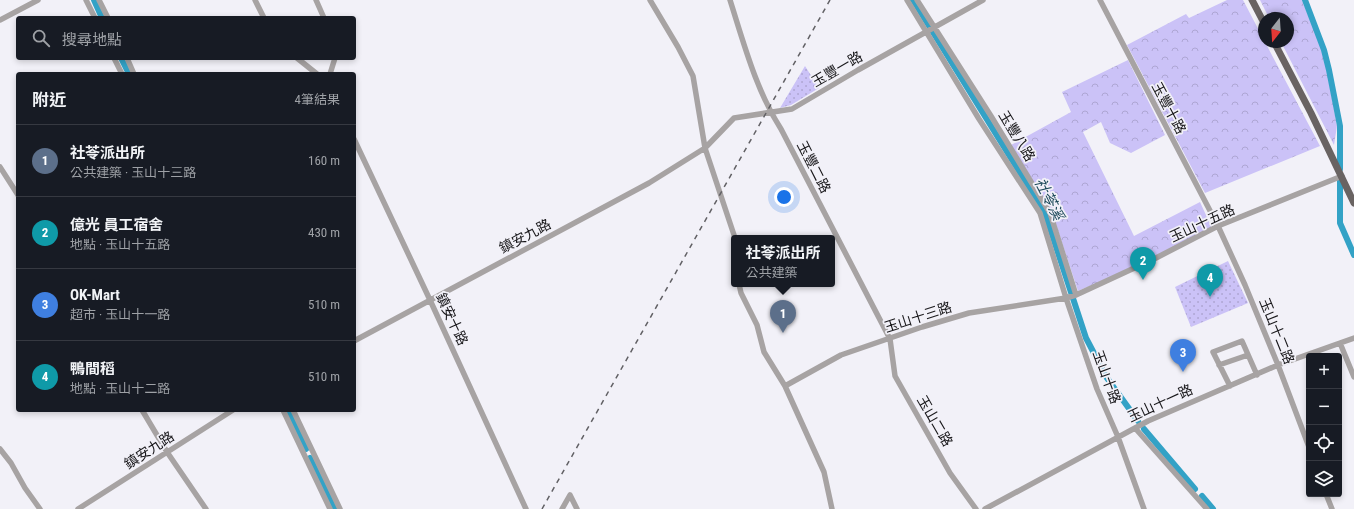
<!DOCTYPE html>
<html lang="zh-TW">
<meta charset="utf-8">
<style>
:root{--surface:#171b24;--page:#20242c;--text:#f1f3f6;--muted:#9ea1a6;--line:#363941;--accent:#8c9099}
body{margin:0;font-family:"Roboto Condensed","Noto Sans TC",sans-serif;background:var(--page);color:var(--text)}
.controls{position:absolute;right:12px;bottom:12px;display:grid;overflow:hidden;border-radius:4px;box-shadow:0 2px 6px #0003}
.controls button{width:36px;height:36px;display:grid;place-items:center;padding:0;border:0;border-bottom:1px solid var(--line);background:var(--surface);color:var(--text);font:20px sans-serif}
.compass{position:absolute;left:1258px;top:12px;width:36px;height:36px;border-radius:50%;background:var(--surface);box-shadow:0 2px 6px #0003;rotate:197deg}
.you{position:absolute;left:784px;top:197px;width:14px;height:14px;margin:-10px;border:3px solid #fff;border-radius:50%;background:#1a73e8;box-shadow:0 0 0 6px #1a73e833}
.badge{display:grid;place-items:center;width:26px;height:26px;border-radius:50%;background:var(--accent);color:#fff;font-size:13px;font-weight:700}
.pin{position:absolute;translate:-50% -33px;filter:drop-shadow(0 1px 2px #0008)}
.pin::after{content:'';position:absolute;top:21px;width:14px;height:12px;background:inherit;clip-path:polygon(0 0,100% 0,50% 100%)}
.popup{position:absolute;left:731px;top:235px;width:104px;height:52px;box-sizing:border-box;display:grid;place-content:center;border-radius:4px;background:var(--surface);filter:drop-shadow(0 1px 3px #0005);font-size:13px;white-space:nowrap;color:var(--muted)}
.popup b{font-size:15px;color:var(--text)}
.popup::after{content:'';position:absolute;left:50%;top:100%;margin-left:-8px;border:8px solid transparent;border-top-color:var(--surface)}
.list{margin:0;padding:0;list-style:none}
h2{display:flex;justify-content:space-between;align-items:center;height:52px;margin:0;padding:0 16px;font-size:17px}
h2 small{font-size:13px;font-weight:400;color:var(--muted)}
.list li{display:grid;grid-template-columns:26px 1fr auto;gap:12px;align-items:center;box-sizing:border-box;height:72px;padding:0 16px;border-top:1px solid var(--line)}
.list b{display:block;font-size:15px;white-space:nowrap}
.list p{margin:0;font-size:13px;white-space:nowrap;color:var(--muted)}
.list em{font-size:13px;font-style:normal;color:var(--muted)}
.icon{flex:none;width:22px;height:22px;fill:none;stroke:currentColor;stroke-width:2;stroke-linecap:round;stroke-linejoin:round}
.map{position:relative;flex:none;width:1354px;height:509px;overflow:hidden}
.search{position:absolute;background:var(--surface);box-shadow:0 2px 6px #0003;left:16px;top:16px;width:340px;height:44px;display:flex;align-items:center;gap:10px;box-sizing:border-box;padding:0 14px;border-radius:4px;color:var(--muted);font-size:15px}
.panel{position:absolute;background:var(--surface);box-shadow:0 2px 6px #0003;left:16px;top:72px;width:340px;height:340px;border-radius:4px}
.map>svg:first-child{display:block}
.grass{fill:url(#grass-dots)}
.forest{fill:url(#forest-crowns)}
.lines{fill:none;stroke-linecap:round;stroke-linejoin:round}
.canal{stroke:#33a2c6;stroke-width:6}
.minor{stroke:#a7a3a3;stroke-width:5.5}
.major{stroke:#696362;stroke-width:7}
.rail{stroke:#616064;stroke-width:1.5;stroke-dasharray:5 5;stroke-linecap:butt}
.labels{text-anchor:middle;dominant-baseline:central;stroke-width:3.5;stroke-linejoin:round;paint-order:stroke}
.street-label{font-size:14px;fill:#171619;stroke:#f2f1f8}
.water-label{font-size:15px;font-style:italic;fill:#1d4a5a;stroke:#f2f1f8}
</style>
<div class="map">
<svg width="1354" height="509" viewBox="0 0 1354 509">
<defs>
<pattern id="grass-dots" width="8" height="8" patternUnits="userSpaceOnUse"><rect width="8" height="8" fill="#cbc2f7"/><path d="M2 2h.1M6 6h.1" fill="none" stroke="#aea6d3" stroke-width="1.8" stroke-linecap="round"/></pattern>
<pattern id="forest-crowns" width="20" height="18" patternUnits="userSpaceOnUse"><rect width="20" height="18" fill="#cbc2f7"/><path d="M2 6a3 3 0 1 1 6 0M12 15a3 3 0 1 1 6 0" fill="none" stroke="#aea6d3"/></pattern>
</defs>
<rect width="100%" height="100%" fill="#f2f1f8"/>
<path class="grass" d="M805,66L819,88L791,105L780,108Z
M1228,261L1248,303L1191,327L1175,287Z"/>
<path class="forest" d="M1227,0H1243L1264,40V42H1265L1320,146L1205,193L1127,45L1186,14L1189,18Z
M1260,0H1302L1324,55L1337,126L1334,145L1281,42H1288V18H1269Z
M1128,60L1165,135L1131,153L1110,143L1101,122L1083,132L1134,236L1200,202L1212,228L1154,258L1078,291L1052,212L1011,145L1071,112L1062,92Z"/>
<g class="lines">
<path class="canal" d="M94,0L102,18
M913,0L1045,213L1086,338L1107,378L1138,421
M1305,0L1324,50L1329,70L1340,126V169
M121,58L129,74
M1340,179V223L1354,255
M288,410L306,449
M1144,429L1195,489
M310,458L335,509
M1202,496L1213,509"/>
<path class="minor" d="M86,0L95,18
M99,0L108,18
M255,0L264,18
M316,0L324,18
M650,0L678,47L693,76L705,148L735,238
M730,0C744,44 756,90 781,129L890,339L895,376L950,473L976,509
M907,0L979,119L1040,213L1066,298L1097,389L1118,437L1144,509
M917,0L991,116L1050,213L1076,295
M1100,0L1218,226L1245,285L1278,365L1309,447
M0,20L38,0
M114,58L122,74
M127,58L134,74
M297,58L317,74
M330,74L335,58
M354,139L430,300L526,509
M0,167L18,195
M739,284L741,293L757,325L764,352L785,386L824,472L832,509
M354,341L649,183L705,148L734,118L792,109L858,70L983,0
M1340,343L1354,377
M1219,365L1248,355
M785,386L841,355L922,327L969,313L1066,298L1076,295L1156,258L1218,226L1342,176
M1230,386L1213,352L1242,341L1257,375
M142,410L167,452L206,509
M283,410L330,509
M293,410L340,509
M1135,428L1207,509
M0,449L11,463L25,488L40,509
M1326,494L1332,509
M78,509L233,410
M562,509L570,495L577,509
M985,509L1148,421L1278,365L1354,338"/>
<path class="major" d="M1252,0L1264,23
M1274,42L1311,113L1354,203"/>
<path class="rail" d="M542,509L830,0"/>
</g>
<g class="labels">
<g class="street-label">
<text transform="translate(837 69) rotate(-30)">玉豐一路</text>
<text transform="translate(1169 108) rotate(62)">玉豐十路</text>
<text transform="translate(1017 136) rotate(59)">玉豐八路</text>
<text transform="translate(814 167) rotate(63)">玉豐二路</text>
<text transform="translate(1202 223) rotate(-25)">玉山十五路</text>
<text transform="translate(525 236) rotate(-28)">鎮安九路</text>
<text transform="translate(918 317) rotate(-18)">玉山十三路</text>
<text transform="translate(452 319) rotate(65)">鎮安十路</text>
<text transform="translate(1277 331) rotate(68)">玉山十二路</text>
<text transform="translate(1107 377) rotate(70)">玉山十路</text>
<text transform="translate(1160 403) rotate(-25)">玉山十一路</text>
<text transform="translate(935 421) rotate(60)">玉山二路</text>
<text transform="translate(149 450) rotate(-33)">鎮安九路</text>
</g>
<g class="water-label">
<text transform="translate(1049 199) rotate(63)">社苓溪</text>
</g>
</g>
</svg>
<div class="controls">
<button>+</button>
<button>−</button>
<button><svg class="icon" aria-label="locate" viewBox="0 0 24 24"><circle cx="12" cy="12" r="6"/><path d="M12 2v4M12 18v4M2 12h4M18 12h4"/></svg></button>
<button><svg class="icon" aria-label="layers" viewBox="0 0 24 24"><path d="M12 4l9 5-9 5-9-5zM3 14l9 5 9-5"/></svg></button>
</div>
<svg class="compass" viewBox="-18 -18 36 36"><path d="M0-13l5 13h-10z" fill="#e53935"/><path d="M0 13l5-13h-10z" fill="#9ea1a6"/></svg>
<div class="you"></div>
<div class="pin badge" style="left:783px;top:333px;background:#5c6f8a">1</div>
<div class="popup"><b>社苓派出所</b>公共建築</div>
<div class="pin badge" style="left:1143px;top:280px;background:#0f9aa8">2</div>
<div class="pin badge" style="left:1183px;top:372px;background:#3f7fe0">3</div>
<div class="pin badge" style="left:1210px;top:297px;background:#0f9aa8">4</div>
<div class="search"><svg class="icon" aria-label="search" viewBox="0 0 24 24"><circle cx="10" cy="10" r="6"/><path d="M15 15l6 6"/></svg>搜尋地點</div>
<section class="panel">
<h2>附近<small>4筆結果</small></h2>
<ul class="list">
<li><span class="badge" style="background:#5c6f8a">1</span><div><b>社苓派出所</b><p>公共建築 · 玉山十三路</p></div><em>160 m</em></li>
<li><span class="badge" style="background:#0f9aa8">2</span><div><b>億光 員工宿舍</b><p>地點 · 玉山十五路</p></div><em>430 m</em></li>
<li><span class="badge" style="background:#3f7fe0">3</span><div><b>OK-Mart</b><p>超市 · 玉山十一路</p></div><em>510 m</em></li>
<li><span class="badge" style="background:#0f9aa8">4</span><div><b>鴨間稻</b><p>地點 · 玉山十二路</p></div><em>510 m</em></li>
</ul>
</section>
</div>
